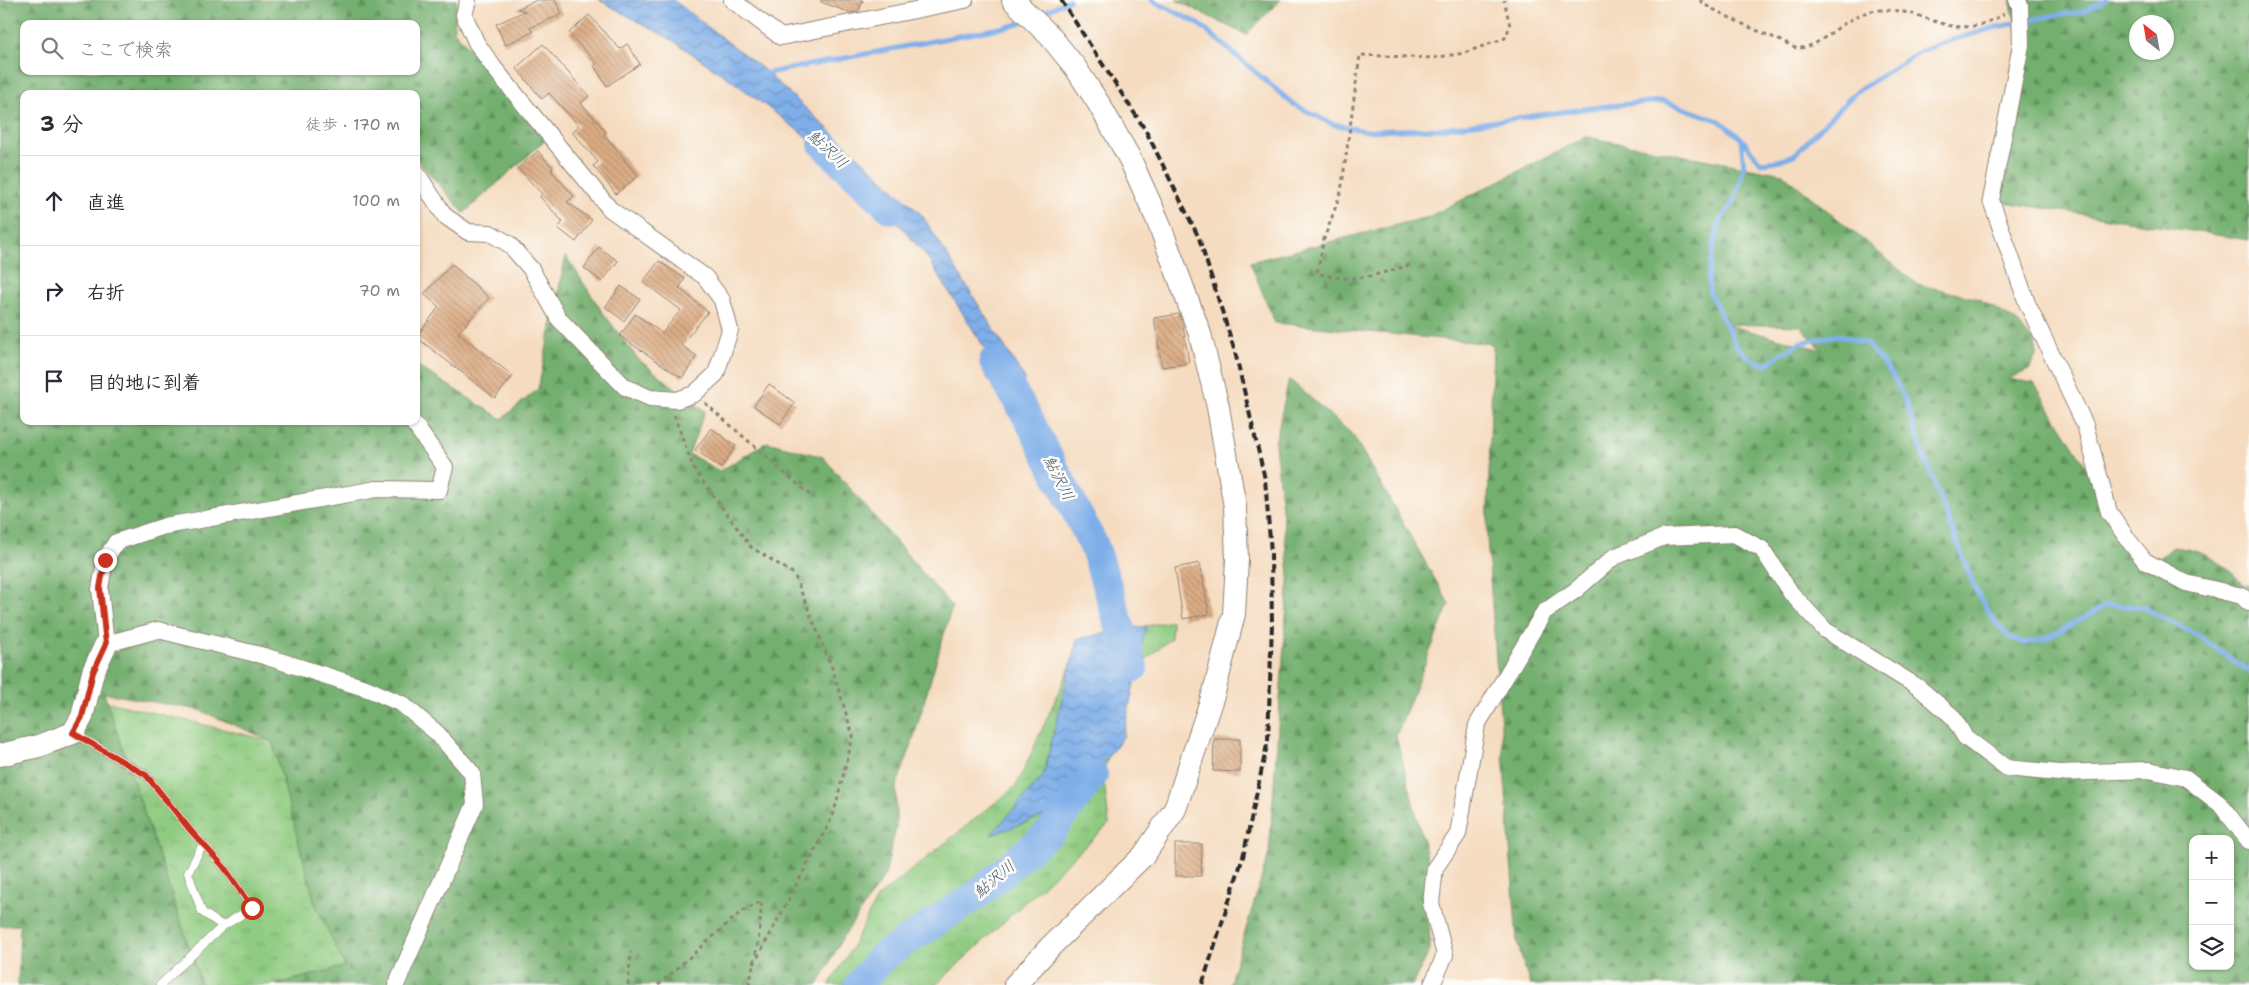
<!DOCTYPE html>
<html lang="ja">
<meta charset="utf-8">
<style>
:root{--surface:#fff;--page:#f2f2f3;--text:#2b2b33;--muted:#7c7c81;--line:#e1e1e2}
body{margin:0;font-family:"Shantell Sans","Klee One",sans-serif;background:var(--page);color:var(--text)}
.controls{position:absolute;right:15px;bottom:15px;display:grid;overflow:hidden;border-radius:10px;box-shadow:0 1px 4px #0004}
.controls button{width:45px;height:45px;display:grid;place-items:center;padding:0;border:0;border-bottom:1px solid var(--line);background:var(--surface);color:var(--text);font:25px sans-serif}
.compass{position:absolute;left:2129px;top:15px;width:45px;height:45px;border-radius:50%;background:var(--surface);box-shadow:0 1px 4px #0004;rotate:329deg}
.stop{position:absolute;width:15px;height:15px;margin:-11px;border:4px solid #c8321e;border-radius:50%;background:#fff}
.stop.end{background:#c8321e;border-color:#fff;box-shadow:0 1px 5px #0008}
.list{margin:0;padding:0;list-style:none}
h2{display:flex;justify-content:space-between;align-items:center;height:65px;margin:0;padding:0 20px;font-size:21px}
h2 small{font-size:16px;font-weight:400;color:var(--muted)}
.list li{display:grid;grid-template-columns:32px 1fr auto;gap:15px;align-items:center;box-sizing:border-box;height:90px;padding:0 20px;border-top:1px solid var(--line)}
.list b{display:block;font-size:19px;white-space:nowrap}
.list em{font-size:16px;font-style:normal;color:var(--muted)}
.icon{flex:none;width:28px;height:28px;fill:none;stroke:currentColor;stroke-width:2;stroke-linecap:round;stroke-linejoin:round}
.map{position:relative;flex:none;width:2249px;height:985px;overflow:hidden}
.search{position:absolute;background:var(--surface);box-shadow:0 1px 4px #0004;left:20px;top:20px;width:400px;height:55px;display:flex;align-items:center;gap:12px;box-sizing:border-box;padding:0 18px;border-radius:10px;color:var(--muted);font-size:19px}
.panel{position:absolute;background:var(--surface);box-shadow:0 1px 4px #0004;left:20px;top:90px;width:400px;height:335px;border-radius:10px}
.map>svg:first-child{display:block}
.grass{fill:url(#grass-tufts);stroke:#5d7b56}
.forest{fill:url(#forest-firs);stroke:#4f6d4c;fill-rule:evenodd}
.water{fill:url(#water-waves);stroke:#546c8a}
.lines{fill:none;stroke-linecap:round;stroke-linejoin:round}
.stream{stroke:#7eaee9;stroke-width:5}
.river{stroke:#7eaee9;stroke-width:30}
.building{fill:url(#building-back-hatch)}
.lane-casing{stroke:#908375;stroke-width:9}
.street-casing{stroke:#908375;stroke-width:18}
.secondary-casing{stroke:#908375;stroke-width:24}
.path{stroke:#908375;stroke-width:3;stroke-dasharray:4 4;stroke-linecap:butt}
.lane{stroke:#fff;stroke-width:8}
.street{stroke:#fff;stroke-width:16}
.secondary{stroke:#fff;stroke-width:22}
.rail{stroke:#2b2b2b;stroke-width:4;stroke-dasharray:8 4;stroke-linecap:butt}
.route{stroke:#c8321e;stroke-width:6}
.labels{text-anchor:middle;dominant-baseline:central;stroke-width:5;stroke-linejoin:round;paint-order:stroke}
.water-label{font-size:16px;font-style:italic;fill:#48596e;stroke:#fdfcf7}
</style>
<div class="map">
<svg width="2249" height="985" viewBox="0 0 2249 985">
<defs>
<pattern id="grass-tufts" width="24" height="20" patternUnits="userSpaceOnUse" patternTransform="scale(1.25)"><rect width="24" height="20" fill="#8fcb80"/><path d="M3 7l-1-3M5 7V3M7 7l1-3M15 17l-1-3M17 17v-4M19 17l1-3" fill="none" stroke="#7cae6f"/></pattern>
<pattern id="forest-firs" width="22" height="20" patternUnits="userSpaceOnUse" patternTransform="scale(1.25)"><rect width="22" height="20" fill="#73af6e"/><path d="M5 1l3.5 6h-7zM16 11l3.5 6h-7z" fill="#5f8f5b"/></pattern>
<pattern id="water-waves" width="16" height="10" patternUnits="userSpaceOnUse" patternTransform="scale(1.25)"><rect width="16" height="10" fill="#7eaee9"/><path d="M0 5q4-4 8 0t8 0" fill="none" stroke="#678ebd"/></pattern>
<pattern id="building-back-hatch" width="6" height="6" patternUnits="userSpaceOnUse" patternTransform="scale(1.25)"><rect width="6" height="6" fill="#dcad85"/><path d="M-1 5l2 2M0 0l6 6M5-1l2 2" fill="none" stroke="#b38d6d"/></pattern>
</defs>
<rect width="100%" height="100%" fill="#fdfcf7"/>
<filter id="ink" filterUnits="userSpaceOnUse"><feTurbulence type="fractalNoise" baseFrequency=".02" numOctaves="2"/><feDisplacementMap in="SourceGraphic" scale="10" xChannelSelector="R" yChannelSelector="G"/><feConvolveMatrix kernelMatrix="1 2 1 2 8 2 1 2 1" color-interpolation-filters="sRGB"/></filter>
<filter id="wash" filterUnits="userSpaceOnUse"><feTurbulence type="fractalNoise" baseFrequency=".0096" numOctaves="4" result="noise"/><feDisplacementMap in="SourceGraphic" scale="20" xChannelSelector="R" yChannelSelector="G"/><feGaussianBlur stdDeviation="1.12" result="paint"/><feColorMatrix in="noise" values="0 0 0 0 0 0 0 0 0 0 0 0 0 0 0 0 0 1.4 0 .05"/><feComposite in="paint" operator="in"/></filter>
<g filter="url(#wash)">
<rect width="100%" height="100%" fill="#f5dbbf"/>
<path class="grass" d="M1172,621L1171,638L1142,663L1103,772L1109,824L936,985H829L849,953L877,898L1017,785L1083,638Z
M87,697L272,741L345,967L272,985H201Z"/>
<path class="forest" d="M0,0H457L454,31L550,136L464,213L418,161L416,162V94H24V421H416V365L502,419L538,389L566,256L601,310L638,359L705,411L689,454L720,471L767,442L823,457L952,607L911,747L896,787V828L885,875L843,937L818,985H277L345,966L315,904L272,741L199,710L104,693L202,985H18L20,925L0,926ZM24,24H416V71H24Z
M1176,0H1281L1246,35Z
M2010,0H2249V240L1991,200L2021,45ZM2136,22H2166V52H2136Z
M1586,137L1783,174L1917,284L1979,299L2016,321L2035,343L2037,354L2029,370L2008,379L2034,383L2145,561L2155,562L2173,547C2209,551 2219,561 2245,585H2249V985H1530L1517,941L1487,538L1493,344L1275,323L1250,262L1428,217ZM1723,324L1800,326L1822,350ZM2193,839H2230V966H2193Z
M1289,379L1353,435L1449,604L1396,736L1428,860L1430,950L1412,985H1229L1269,853L1289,575L1275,443Z"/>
<path class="water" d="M599,0H673L763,69L922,215L1025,379L1015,396L927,257L858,176L738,85L672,40Z
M1146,626L1123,737L1069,807L991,835L1043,776L1077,639Z"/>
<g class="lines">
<path class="stream" d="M1152,0L1199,24L1293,104L1332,124L1366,131L1437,129L1606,106L1663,101L1720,121L1741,138L1761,163L1778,161L1794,155L1856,92L1919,52L1945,42L1997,27L2056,15L2082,12L2106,0
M1038,15L1069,0
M763,74L1015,25L1026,20
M1741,139L1744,167L1735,199L1719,223L1708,276L1710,293L1737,347L1751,359L1765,365L1799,343L1839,335L1867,344L1891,373L1905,399L1922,451L1975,589L1992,618L2009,637L2025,643L2047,638L2107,605L2143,607L2200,637L2249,671"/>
<path class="river" d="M823,144L891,209
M994,361L1028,418L1095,548L1133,668
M859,985L882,957L978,894L1051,831L1093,775"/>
</g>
<g id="blocks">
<path class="building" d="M537,0H555L562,14L530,28L533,32L505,45L496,24L525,11L517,9Z
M821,0H863L859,11L851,13L821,2Z
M589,15L620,49L627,44L640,64L607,86L594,66L597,64L569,33Z
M543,44L589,96L581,103L606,132L604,134L638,176L616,194L593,166L598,162L572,132L579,126L549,93L542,99L516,68Z
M538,151L553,168L551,170L574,196L567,202L592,220L576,242L558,228L563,222L540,197L542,194L518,168Z
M599,247L618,261L602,282L584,268Z
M659,261L685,279L679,288L708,312L681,345L697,356L682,378L620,336L635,314L662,333L681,310L643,282Z
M452,264L489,298L458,333L513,376L495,398L416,337L439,307L424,294Z
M621,286L640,299L624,321L605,307Z
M1179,314L1183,326L1189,363L1162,367L1154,318Z
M769,384L795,403L780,424L754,406Z
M711,428L736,446L721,468L695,450Z
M1200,563L1209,614L1183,619L1175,568Z
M1214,739H1240V772L1213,771Z
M1175,844H1202L1201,876H1175Z"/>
</g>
</g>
<g filter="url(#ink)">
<use href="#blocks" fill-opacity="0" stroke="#908375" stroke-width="1"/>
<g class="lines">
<g class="lane-casing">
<path id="lane" d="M75,734L146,775L191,831L224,867L252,908L223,926L160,985
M203,844L188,873L202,912L223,926"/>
</g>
<g class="street-casing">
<path id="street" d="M732,0L781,37L965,0
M2017,0L2020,5L2021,45L1991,200L2027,303L2085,425L2109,512L2129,541L2145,561L2186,583L2242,596L2249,603
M416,172L445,216L468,232L490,233L509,244L531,269L559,319L625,387L650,398L677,400L694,394L716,374L730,330L722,300L705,277L610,209L494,68L476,42L464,15L468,0
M396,985L475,804L472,773L437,733L402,704L368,689L264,656L158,630L106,644L100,589L105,560L116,542L165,526L377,489L439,490L445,467L412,421
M1432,985L1445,955L1431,903L1435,868L1458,834L1477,725L1544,612L1576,590L1614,557L1664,537L1734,534L1762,549L1791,593L1825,630L1918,687L1952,716L1965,737L2006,768L2059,773L2149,770L2186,778L2220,804L2249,841"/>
</g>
<g class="secondary-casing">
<path id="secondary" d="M1013,0L1050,36L1075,67L1099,104L1130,159L1158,221L1200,334L1218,407L1235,507L1237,560L1234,614L1214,692L1175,809L1144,855L1051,946L1015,985
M0,755L39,746L73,733L82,717L93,672L106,644"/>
</g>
<path class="path" d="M1700,0L1705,5C1728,17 1752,29 1777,39C1783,42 1792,48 1798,48C1822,49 1847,11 1880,10C1932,8 1949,46 2004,14
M1410,265C1375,275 1354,284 1317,273L1324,239L1341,192L1360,55L1433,58L1464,53L1505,38L1510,26L1504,0
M705,403L810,495
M674,415L694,469L751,547L794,574L832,668L853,736L833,816L753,966
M628,985L631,952
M658,985L741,912L762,901L758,944L749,985"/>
<use href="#lane" class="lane"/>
<use href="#street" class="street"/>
<use href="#secondary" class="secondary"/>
<path class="rail" d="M1061,0L1146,131L1199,238L1235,352L1265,479L1271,553L1272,624L1268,740L1243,857L1202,985"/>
</g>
</g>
<g class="lines" filter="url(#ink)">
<path class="route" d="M105,560L100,588L106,644L93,672L82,717L73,733L146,775L191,831L224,867L252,908"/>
</g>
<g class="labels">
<g class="water-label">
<text transform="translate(828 149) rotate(43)">鮎沢川</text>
<text transform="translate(1059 478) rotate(63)">鮎沢川</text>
<text transform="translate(994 879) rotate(-40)">鮎沢川</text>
</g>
</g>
</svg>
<div class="controls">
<button>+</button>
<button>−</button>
<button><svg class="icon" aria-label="layers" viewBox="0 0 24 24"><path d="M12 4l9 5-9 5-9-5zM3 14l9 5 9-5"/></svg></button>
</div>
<svg class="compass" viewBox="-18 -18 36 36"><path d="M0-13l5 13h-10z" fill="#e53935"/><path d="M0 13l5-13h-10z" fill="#7c7c81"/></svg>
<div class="stop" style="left:252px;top:908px"></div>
<div class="stop end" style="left:105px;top:560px"></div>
<div class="search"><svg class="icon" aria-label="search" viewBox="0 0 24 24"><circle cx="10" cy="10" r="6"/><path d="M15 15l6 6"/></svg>ここで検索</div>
<section class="panel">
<h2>3 分<small>徒歩 · 170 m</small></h2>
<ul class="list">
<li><svg class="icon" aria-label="ahead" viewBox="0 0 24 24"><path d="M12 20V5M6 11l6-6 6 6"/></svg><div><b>直進</b></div><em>100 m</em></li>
<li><svg class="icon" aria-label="right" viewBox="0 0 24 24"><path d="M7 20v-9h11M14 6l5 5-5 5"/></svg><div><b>右折</b></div><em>70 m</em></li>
<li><svg class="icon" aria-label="arrive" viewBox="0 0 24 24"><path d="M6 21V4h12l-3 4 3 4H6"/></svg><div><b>目的地に到着</b></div></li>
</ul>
</section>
</div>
